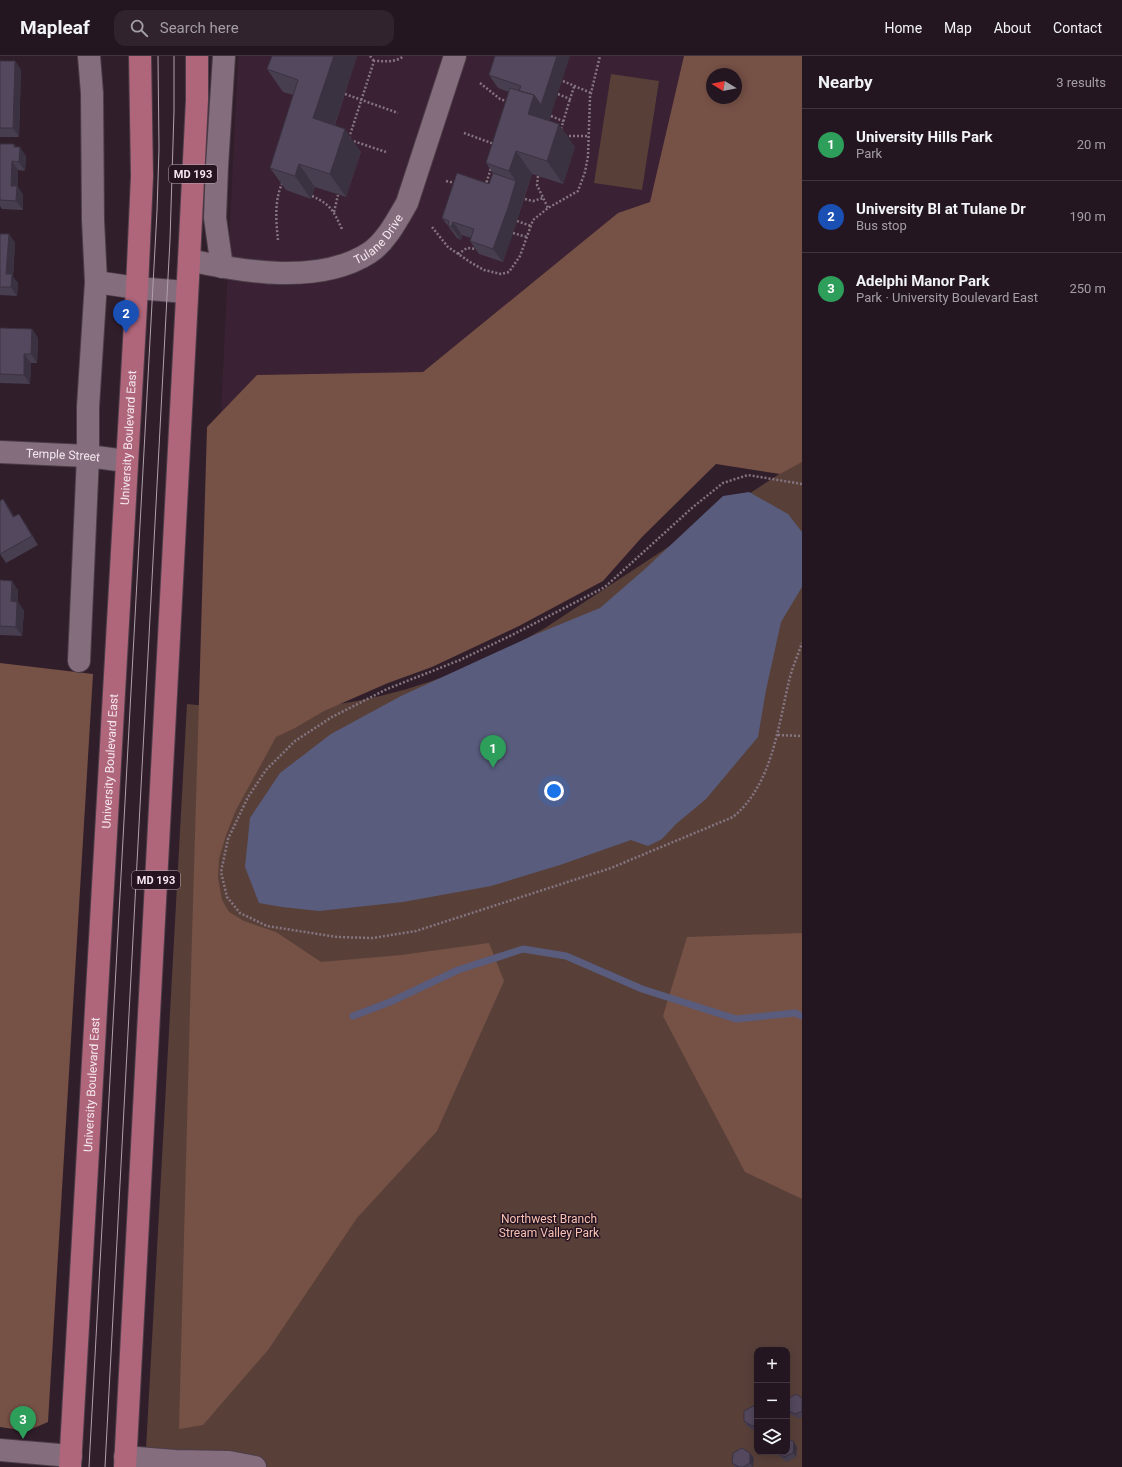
<!DOCTYPE html>
<meta charset="utf-8">
<style>
:root{--surface:#241620;--page:#30232d;--text:#f1f3f6;--muted:#a39fa5;--line:#41353e;--accent:#53cdca}
body{margin:0;font-family:Roboto,sans-serif;background:var(--page);color:var(--text)}
.controls{position:absolute;right:12px;bottom:12px;display:grid;overflow:hidden;border-radius:8px;box-shadow:0 2px 10px #0003}
.controls button{width:36px;height:36px;display:grid;place-items:center;padding:0;border:0;border-bottom:1px solid var(--line);background:var(--surface);color:var(--text);font:20px sans-serif}
.compass{position:absolute;left:706px;top:12px;width:36px;height:36px;border-radius:50%;background:var(--surface);box-shadow:0 2px 10px #0003;rotate:280deg}
.you{position:absolute;left:554px;top:735px;width:14px;height:14px;margin:-10px;border:3px solid #fff;border-radius:50%;background:#1a73e8;box-shadow:0 0 0 6px #1a73e833}
.badge{display:grid;place-items:center;width:26px;height:26px;border-radius:50%;background:var(--accent);color:#fff;font-size:13px;font-weight:700}
.pin{position:absolute;translate:-50% -33px;filter:drop-shadow(0 1px 2px #0008)}
.pin::after{content:'';position:absolute;top:21px;width:14px;height:12px;background:inherit;clip-path:polygon(0 0,100% 0,50% 100%)}
.list{margin:0;padding:0;list-style:none}
h2{display:flex;justify-content:space-between;align-items:center;height:52px;margin:0;padding:0 16px;font-size:17px}
h2 small{font-size:13px;font-weight:400;color:var(--muted)}
.list li{display:grid;grid-template-columns:26px 1fr auto;gap:12px;align-items:center;box-sizing:border-box;height:72px;padding:0 16px;border-top:1px solid var(--line)}
.list b{display:block;font-size:15px;white-space:nowrap}
.list p{margin:0;font-size:13px;white-space:nowrap;color:var(--muted)}
.list em{font-size:13px;font-style:normal;color:var(--muted)}
.icon{flex:none;width:22px;height:22px;fill:none;stroke:currentColor;stroke-width:2;stroke-linecap:round;stroke-linejoin:round}
.map{position:relative;flex:none;width:802px;height:1411px;overflow:hidden}
header{display:flex;align-items:center;gap:24px;box-sizing:border-box;height:56px;padding:0 20px;background:var(--surface);border-bottom:1px solid var(--line)}
header strong{font-size:19px}
nav{display:flex;gap:22px;margin-inline-start:auto;font-size:14px}
.search{width:280px;height:36px;background:var(--page);display:flex;align-items:center;gap:10px;box-sizing:border-box;padding:0 14px;border-radius:12px;color:var(--muted);font-size:15px}
main{display:flex}
aside{flex:1;background:var(--surface)}
.map>svg:first-child{display:block}
.built{fill:#3a2133;fill-rule:evenodd}
.green{fill:#584039;fill-rule:evenodd}
.forest{fill:#765146;fill-rule:evenodd}
.water{fill:#595c7d}
.lines{fill:none;stroke-linecap:round;stroke-linejoin:round}
.stream{stroke:#595c7d;stroke-width:7}
.minor-casing{stroke:#4c3d48;stroke-width:24}
.major-casing{stroke:#4c3d48;stroke-width:24}
.path{stroke:#857580;stroke-width:2.5;stroke-dasharray:2 2;stroke-linecap:butt}
.minor{stroke:#846d7c;stroke-width:22}
.major{stroke:#af657a;stroke-width:22}
.tram{stroke:#b0a1ab;stroke-width:1}
.wall{fill:#473e50}
.shaded-wall{fill:#3a3241}
.building{fill:#53485d;stroke:#3a3241}
.labels{text-anchor:middle;dominant-baseline:central;stroke-width:3;stroke-linejoin:round;paint-order:stroke}
.shield{fill:#261421;stroke:#b7a8b2;stroke-width:1}
.shield-label{font-size:11px;font-weight:bold;fill:#f5e7f0}
.street-label{font-size:12px;fill:#f5e7f0;stroke:#261421}
.park-label{font-size:12px;fill:#f9c2b3;stroke:#261421}
</style>
<header>
<strong>Mapleaf</strong>
<div class="search"><svg class="icon" aria-label="search" viewBox="0 0 24 24"><circle cx="10" cy="10" r="6"/><path d="M15 15l6 6"/></svg>Search here</div>
<nav><a>Home</a><a>Map</a><a>About</a><a>Contact</a></nav>
</header>
<main>
<div class="map">
<svg width="802" height="1411" viewBox="0 0 802 1411">
<rect width="100%" height="100%" fill="#301e2b"/>
<path class="built" d="M238,0H802L220,596L217,440ZM712,18H736V42H712Z"/>
<path class="green" d="M611,18L659,25L642,134L594,127Z
M802,403V1411H145L187,648C223,652 259,655 296,653C388,646 466,618 545,572ZM757,1294H787V1396H757Z"/>
<path class="forest" d="M684,0H802V406L780,418L716,408L642,481L603,525L519,570L432,611L388,627L324,655L295,672L276,681L236,754L226,779L219,803L218,822L222,844L229,856L244,865L276,876L321,906L401,899L489,887L504,925L437,1075L357,1162L268,1294L203,1369L179,1373L191,915L207,371L257,319L423,316L618,157L650,146ZM712,18H736V42H712Z
M0,607L93,618L48,1366L27,1375L0,1371Z
M802,877V1143L745,1116L663,960L687,881Z"/>
<path class="water" d="M749,436L788,458L802,476V531L781,566L766,634L758,681L706,743L676,768L662,783L648,790L631,784L560,809L491,830L403,846L319,855L282,851L259,847L245,811L250,762L280,717L331,678L401,640L534,579L600,552L645,513L723,440Z"/>
<g class="lines">
<path class="stream" d="M353,960L390,946L458,914L523,893L566,900L642,933L736,963L795,957L802,960"/>
<g class="minor-casing">
<g id="minor">
<path id="s1" d="M189,204C243,216 319,229 369,197C386,186 397,164 407,147L455,0"/>
<path d="M222,211L215,162L217,110L224,0"/>
<path d="M96,226L137,232L186,236"/>
<path id="s2" d="M0,396L88,400L126,405"/>
<path d="M79,605L88,400V351L96,226L93,164L92,37L89,0"/>
<path d="M0,1394L71,1400"/>
<path d="M125,1401L175,1405L229,1406L255,1411"/>
</g>
</g>
<g class="major-casing">
<g id="major">
<path id="s3" d="M70,1411L137,232L142,120L140,0"/>
<path d="M125,1411L189,204L197,44V0"/>
</g>
</g>
<path class="path" d="M370,0L374,5
M563,25L591,37
M480,27L500,43L509,46
M345,38L398,57
M558,38L570,43L574,31
M551,60L563,65
M561,73L570,43
M464,77L494,88
M565,80H588
M349,82L374,5C386,5 394,7 404,0
M350,84L386,96
M538,120L537,129L548,152
M446,125L455,127
M484,127L486,128L491,112
M312,140C331,149 333,154 342,173
M525,143L533,145L543,142
M334,156L338,139
M517,165L531,170
M432,171L448,191L470,206L484,214L501,218L509,216L520,200L533,164L548,152L578,135L585,116L588,100L590,41L600,0
M513,177L527,181
M278,184C276,165 274,143 283,126
M458,198L467,192L478,193
M802,428L748,419L723,427L693,451L605,531L514,578L460,604L387,633L332,661L295,685L266,714L248,741L228,783L221,816L227,841L240,857L267,870L337,881L373,882L416,875L611,812L733,761C772,729 778,671 789,625C792,612 798,599 802,587
M778,679L802,680"/>
<use href="#minor" class="minor"/>
<use href="#major" class="major"/>
<path class="tram" d="M89,1411L157,155L159,93L158,0
M105,1411L170,184L174,55V0"/>
</g>
<path class="wall" d="M272,0H357L335,69L361,96L346,141L315,131L311,143L286,134L270,112L293,39L283,36L267,13Z
M495,0L551,60L549,65L575,91L563,128L532,118L517,165L503,206L479,198L470,185L471,182L462,179L461,184L457,182L442,162L489,128L493,117L486,107L509,36L498,32L489,19Z
M0,5H15L21,14L19,81H0Z
M0,88H14L15,91L26,100L25,115L18,114V131L23,139V154L2,153L0,150Z
M0,178H9L15,187L13,221L18,227L17,240L0,239Z
M0,272L32,273L38,282L37,307H31L30,328L0,327Z
M3,443L9,452L14,461L25,467L38,489L6,507L0,498Z
M0,524L18,534V546L24,555L22,580L0,579Z
M802,1342V1361L799,1363L790,1358L787,1354Z
M757,1352V1374L755,1375L747,1370L744,1365Z
M797,1391L796,1401L787,1406L779,1400L776,1396Z
M754,1402L753,1411H735L732,1407Z"/>
<path class="shaded-wall" d="M334,0H357L329,85L313,62Z
M557,0H570L544,81L528,58L534,39Z
M15,5L21,14L19,81L13,72Z
M559,68L575,91L563,128L547,105Z
M345,73L361,96L346,141L330,118Z
M14,88L19,96L20,91L26,100L25,115L19,106L14,91Z
M516,95L532,118L525,138L509,115Z
M12,105L18,114V131L23,139V154L16,145L11,130Z
M299,108L315,131L311,143L295,120Z
M516,125L525,138L517,165L503,206L493,193Z
M453,166L462,179L461,184L451,171Z
M9,178L15,187L13,221L18,227L17,240L11,231L6,218Z
M32,273L38,282L37,307L31,298Z
M24,298L31,307L30,328L24,319Z
M3,443L9,452L20,470L13,461Z
M19,458L25,467L38,489L32,480Z
M12,525L18,534V546L24,555L22,580L16,571L11,545Z
M794,1386L797,1391L796,1401L793,1397Z
M750,1397L754,1402L753,1411L750,1407Z"/>
<path class="building" d="M272,0H334L313,62L345,73L330,118L299,108L295,120L270,112L298,24L267,13Z
M495,0H557L541,49L534,39L519,35L521,30L489,19Z
M0,5H15L13,72H0Z
M510,32L534,39L528,58L559,68L547,105L516,95L509,115L486,107Z
M0,88H14V91H20L19,106L12,105L11,130H17L16,145L0,144Z
M457,117L489,128L493,117L516,125L508,152L493,193L470,185L474,173L453,166L451,171L448,169L449,165L442,162Z
M0,178H9L6,218H12L11,231H0Z
M0,272L32,273L31,298H24V319L0,318Z
M3,443L13,461L19,458L32,480L0,498V445Z
M0,524L12,525L11,545L17,546L16,571L0,570Z
M796,1338L802,1342V1355L795,1358L787,1354V1343Z
M753,1350L757,1352V1368L752,1370L744,1365V1355Z
M787,1382L794,1386L793,1397L784,1401L777,1396H787Z
M742,1392L750,1397V1407L743,1411H739L732,1407L733,1397Z"/>
<g class="labels">
<g class="shield">
<rect x="169" y="109" width="48" height="18" rx="3"/>
<rect x="132" y="815" width="48" height="18" rx="3"/>
</g>
<g class="shield-label">
<text x="193" y="118">MD 193</text>
<text x="156" y="824">MD 193</text>
</g>
<g class="street-label">
<text stroke="none"><textPath href="#s1" startOffset="201">Tulane Drive</textPath></text>
<text stroke="none"><textPath href="#s3" startOffset="1031">University Boulevard East</textPath></text>
<text stroke="none"><textPath href="#s2" startOffset="63">Temple Street</textPath></text>
<text stroke="none"><textPath href="#s3" startOffset="707">University Boulevard East</textPath></text>
<text stroke="none"><textPath href="#s3" startOffset="383">University Boulevard East</textPath></text>
</g>
<g class="park-label">
<text x="549" y="1163">Northwest Branch<tspan x="549" dy="14">Stream Valley Park</tspan></text>
</g>
</g>
</svg>
<div class="controls">
<button>+</button>
<button>−</button>
<button><svg class="icon" aria-label="layers" viewBox="0 0 24 24"><path d="M12 4l9 5-9 5-9-5zM3 14l9 5 9-5"/></svg></button>
</div>
<svg class="compass" viewBox="-18 -18 36 36"><path d="M0-13l5 13h-10z" fill="#e53935"/><path d="M0 13l5-13h-10z" fill="#a39fa5"/></svg>
<div class="you"></div>
<div class="pin badge" style="left:493px;top:712px;background:#2e9e5b">1</div>
<div class="pin badge" style="left:126px;top:277px;background:#1a4fb4">2</div>
<div class="pin badge" style="left:23px;top:1383px;background:#2e9e5b">3</div>
</div>
<aside>
<h2>Nearby<small>3 results</small></h2>
<ul class="list">
<li><span class="badge" style="background:#2e9e5b">1</span><div><b>University Hills Park</b><p>Park</p></div><em>20 m</em></li>
<li><span class="badge" style="background:#1a4fb4">2</span><div><b>University Bl at Tulane Dr</b><p>Bus stop</p></div><em>190 m</em></li>
<li><span class="badge" style="background:#2e9e5b">3</span><div><b>Adelphi Manor Park</b><p>Park · University Boulevard East</p></div><em>250 m</em></li>
</ul>
</aside>
</main>
